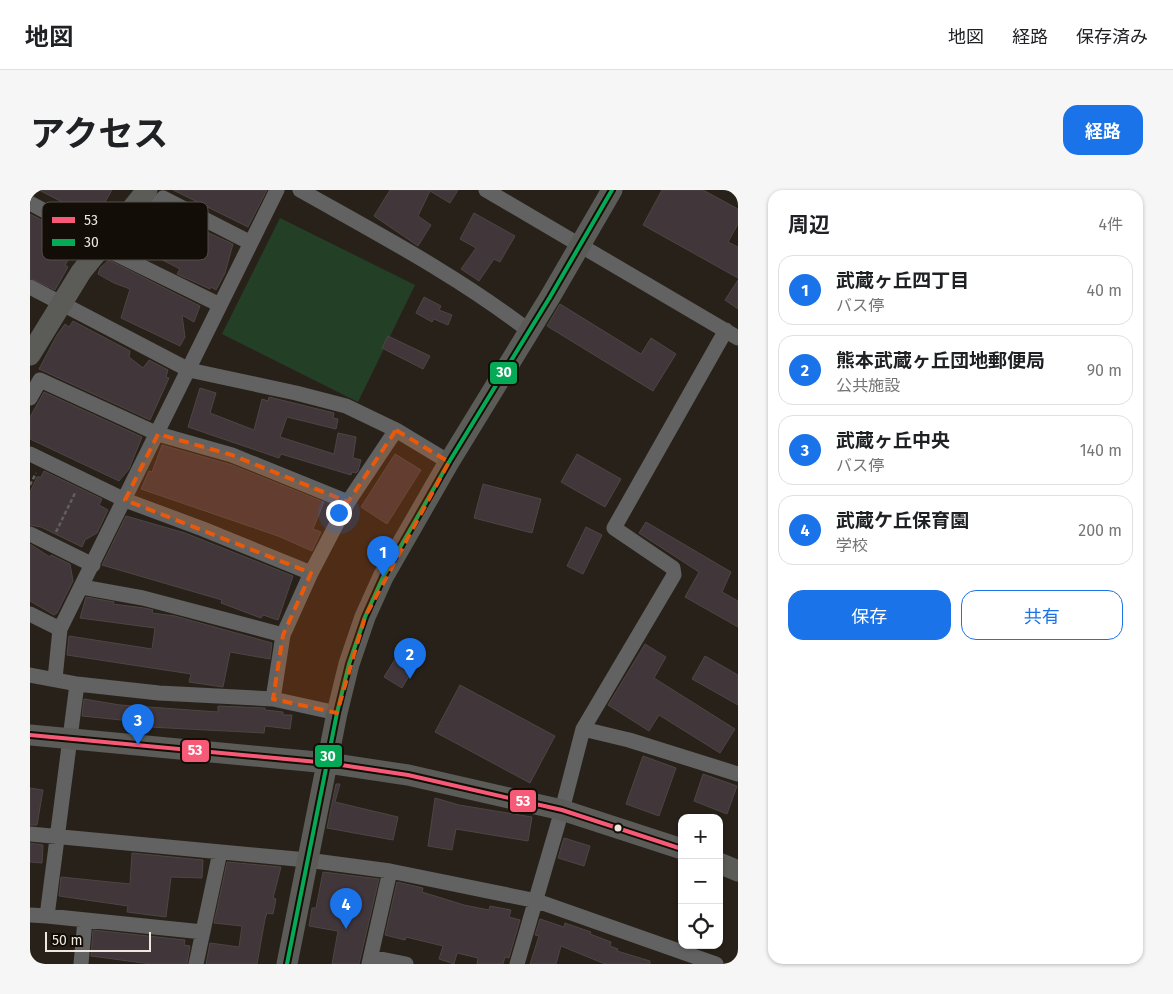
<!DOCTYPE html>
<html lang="ja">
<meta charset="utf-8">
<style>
:root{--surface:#fff;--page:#f6f6f6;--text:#202124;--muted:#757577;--line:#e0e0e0;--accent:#1a73e8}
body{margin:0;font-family:"Fira Sans","Noto Sans JP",sans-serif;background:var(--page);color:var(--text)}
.controls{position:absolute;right:15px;bottom:15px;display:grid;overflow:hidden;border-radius:10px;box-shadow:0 1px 4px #0004}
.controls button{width:45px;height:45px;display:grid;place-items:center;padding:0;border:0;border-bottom:1px solid var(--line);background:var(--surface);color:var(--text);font:25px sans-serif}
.scale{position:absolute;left:15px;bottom:12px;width:106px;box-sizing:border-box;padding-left:5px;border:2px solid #efe7de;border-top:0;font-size:14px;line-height:18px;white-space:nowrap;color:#efe7de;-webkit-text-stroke:4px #120d07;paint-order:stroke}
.you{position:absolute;left:308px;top:322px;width:18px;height:18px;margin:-12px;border:4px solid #fff;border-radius:50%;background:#1a73e8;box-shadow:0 0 0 8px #1a73e833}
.badge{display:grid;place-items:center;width:32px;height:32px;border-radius:50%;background:var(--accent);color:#fff;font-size:16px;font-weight:700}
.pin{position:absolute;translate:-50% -41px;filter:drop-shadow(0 1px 2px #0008)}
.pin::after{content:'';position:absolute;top:26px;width:18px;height:15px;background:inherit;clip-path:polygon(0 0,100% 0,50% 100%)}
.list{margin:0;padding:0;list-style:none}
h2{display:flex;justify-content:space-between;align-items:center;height:65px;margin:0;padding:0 20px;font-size:21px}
h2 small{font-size:16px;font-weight:400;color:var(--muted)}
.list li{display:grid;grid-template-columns:32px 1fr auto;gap:15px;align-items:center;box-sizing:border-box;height:70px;margin:0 10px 10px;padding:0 10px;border:1px solid var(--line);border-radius:15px}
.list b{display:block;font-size:19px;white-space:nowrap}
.list p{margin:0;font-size:16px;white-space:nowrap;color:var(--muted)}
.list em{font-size:16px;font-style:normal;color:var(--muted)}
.actions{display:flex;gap:10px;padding:15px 20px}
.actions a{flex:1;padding:11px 0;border:1px solid var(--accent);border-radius:15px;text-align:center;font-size:18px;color:var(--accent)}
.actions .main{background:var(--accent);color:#fff}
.icon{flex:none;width:28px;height:28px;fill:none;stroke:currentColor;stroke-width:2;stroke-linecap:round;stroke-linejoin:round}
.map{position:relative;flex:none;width:708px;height:774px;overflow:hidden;border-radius:15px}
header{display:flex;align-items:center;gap:30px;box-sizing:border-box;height:70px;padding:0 25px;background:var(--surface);border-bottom:1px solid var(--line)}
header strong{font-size:24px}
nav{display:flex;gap:28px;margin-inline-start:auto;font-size:18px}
.intro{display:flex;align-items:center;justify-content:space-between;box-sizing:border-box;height:120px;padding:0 30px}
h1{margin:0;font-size:35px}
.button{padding:12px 22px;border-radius:15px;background:var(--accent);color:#fff;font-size:18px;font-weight:700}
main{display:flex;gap:30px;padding:0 30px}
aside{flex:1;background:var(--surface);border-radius:15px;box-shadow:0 1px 4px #0004}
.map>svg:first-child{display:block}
.green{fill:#234026}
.building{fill:#41363a;stroke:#4c4644}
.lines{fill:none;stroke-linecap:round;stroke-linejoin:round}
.path{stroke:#5f5f5c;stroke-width:2.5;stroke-dasharray:4 2.5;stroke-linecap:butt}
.street{stroke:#616261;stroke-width:15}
.secondary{stroke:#5b5b57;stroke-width:21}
.bus-1-casing{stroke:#120d07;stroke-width:8}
.bus-2-casing{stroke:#120d07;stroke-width:8}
.bus-1{stroke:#f75a77;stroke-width:4}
.bus-2{stroke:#06aa56;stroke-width:4}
.marked{fill:#e8590c;fill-opacity:0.2;stroke:#e8590c;stroke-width:4;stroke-dasharray:10 6;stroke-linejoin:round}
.bus-dot{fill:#efe7de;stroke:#120d07;stroke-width:2}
.key{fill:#120d07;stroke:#544e48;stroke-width:1}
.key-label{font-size:14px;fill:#efe7de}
.line-badge{stroke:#120d07;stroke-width:2}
.badge-label{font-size:14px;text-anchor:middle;font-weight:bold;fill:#fff}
</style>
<header>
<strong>地図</strong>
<nav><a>地図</a><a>経路</a><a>保存済み</a></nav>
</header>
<div class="intro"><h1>アクセス</h1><a class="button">経路</a></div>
<main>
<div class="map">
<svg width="708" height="774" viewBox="0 0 708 774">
<rect width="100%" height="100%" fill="#28211a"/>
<path class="green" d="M250,28L385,95L328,212L192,144Z"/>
<path class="building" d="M9,0H82L62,35L30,19L34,13Z
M143,0H237L218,37Z
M360,0H428L420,13L400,1L388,26L401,35L388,56L344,26Z
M632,0H673L708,19V34L698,52L708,57V88L613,35Z
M135,20L153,29V31L203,54L195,83L186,100L181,97L180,99L147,84L150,79L107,57L108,52Z
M444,23L485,46L470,72L464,69L449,91L431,79L446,58L430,49Z
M0,24L41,45L38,50L47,55L35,75L38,77L25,100L0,88Z
M79,70L170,116L164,132L152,125L155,147L150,156L91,128L100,99L84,93L68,84L70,78Z
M708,90V119L695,110Z
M394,107L411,116L409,120L422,125L418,135L404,129L402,132L386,123Z
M530,114L611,164L621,148L646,164L623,201L517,136Z
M43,131L100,161L99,167L113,178L119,170L138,180L136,187L139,188L120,230L9,179L27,145L35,134L39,137Z
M358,146L400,166L393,179L352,158Z
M170,198L186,203L180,223L224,240L232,209L238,211L239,207L304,223L303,228L308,229L306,239L257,227L250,247L304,264L308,243L326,247L323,268L331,270L328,281L326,283L322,282L321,285L251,264L249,268L158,237Z
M14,202L112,247L99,279L89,291L0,249V227Z
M132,255L202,275L294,312L283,339L291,342L282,361L248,346L111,299L119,281L122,282Z
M365,264L391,280L357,334L331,317Z
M547,264L591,289L575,317L531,292Z
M14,281L72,309L69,315L78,320L67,343L55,350L52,357L11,337L0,335V302L7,287H11Z
M453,294L511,309L502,343L444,328Z
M96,326L155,343L263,386L248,430L233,425L231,428L191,413L192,410L72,375Z
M616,332L701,382L692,402L708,411V437L655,407L669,382L609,343Z
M556,337L572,345L553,384L537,376Z
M0,354L20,367L21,365L40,374L43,391L27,423L24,425L0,411Z
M56,407L84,412L83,414L114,418L123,420L122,423L145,426L242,453L240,469L200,462L193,497L159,492L161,484L37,465L39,446L122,459L125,438L50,428Z
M615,454L636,467L624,488L705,539L690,563L629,525L619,541L578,515Z
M369,463L386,474L372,498L354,487Z
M675,466L708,485V515L662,489Z
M430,495L525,546L500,593L405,542Z
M54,509L90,515L188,522V516L235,518V520L253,522V525H262L260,539L235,536L234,543L100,536L101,531L52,526Z
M613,566L646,578L629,626L596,614Z
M673,584L707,596L697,624L664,611Z
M306,594H310L305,612L368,627L363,650L297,638Z
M0,598L13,600L7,635H0Z
M405,608L429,615L502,627L498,651L426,639L422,660L398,656Z
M534,648L560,656L554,676L528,668Z
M0,653L13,655L12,673L0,672Z
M102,663L173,670L172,688L141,687L136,727L97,722L98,716L29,706L31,687L100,694Z
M197,672L251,677L243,708L246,709L243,724L237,723L235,729L227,774H176L180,753L209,757L212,736L184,733Z
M293,682L349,689L329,774H302L308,741L279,736L282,718H286Z
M367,692L393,698L392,702L434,715L459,720L460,716L481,720L479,727L490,730L479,768L475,767L473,774H447L448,768L427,763L424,774L409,769L413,756L376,747L375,750L355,745Z
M510,729L534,737L535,733L561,742L560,744L581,752L580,756L588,759L587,761L620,771V774H575L531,756L526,774H500L509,746L505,745Z
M63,740L155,750L154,755L160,756L157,774H121L61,766Z"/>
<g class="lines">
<path class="path" d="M0,295L6,283
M26,342L46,301"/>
<path class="street" d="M270,0C348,44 428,86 499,141
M456,0L708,148
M0,13L75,53
M0,97L159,180L266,203L316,216L366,240L419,272
M190,115L86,64L133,8L219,52
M0,208L10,190L128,244L202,265L318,312
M0,264L95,310L173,339L281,383
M0,344L63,375
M52,397L113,408L253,445
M0,424L30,439
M0,485L47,494L129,503L243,509L307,523
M25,489L30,439L247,0
M243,509L253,445L281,383L318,312L366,240
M553,539L599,550L708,584
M0,644L277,670L360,681L507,711L686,774
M0,725L17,726L47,494
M17,726L173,742
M341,767L376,774
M51,774L55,730
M166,774L190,662
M339,774L360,681
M487,774L532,620L553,539L644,385L643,378L584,338L696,140"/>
<path class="secondary" d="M0,165L51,82L117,0
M0,545L298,573L378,585L532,620L652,659
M689,673L708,681
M257,774L307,523L319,474L335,427L353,387L419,272L520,107L582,0"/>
<g class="bus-1-casing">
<path id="bus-1" d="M0,545L298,573L378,585L532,620L652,659"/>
</g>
<g class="bus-2-casing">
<path id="bus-2" d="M257,774L307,523L319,474L335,427L353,387L419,272L520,107L582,0"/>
</g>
<use href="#bus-1" class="bus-1"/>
<use href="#bus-2" class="bus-2"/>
</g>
<path class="marked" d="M366,240L419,272L335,427L307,523L243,509L253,445L281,383L95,310L128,244L202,265L318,312Z"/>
<circle class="bus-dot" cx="588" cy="638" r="4.5"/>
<rect x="12" y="12" width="166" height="58" rx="8" class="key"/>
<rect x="22" y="27" width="23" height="6" fill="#f75a77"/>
<rect x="22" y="49" width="23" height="7" fill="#06aa56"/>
<g class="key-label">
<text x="54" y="35">53</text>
<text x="54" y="57">30</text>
</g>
<g class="line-badge">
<rect x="459" y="171" width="29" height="24" rx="5" fill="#06aa56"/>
<rect x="151" y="549" width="29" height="24" rx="5" fill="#f75a77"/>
<rect x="284" y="554" width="29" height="24" rx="5" fill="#06aa56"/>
<rect x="479" y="599" width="28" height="24" rx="5" fill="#f75a77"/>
</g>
<g class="badge-label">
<text x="474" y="187">30</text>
<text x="165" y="565">53</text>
<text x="298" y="571">30</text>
<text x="493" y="616">53</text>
</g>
</svg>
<div class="controls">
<button>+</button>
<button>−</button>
<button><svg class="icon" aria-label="locate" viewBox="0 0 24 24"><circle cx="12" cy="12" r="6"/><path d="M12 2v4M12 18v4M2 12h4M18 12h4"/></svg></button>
</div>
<div class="scale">50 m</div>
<div class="you"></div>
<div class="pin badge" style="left:353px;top:387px">1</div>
<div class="pin badge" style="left:380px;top:489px">2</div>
<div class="pin badge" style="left:108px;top:555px">3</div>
<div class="pin badge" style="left:316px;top:739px">4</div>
</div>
<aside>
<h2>周辺<small>4件</small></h2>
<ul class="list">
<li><span class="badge">1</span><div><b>武蔵ヶ丘四丁目</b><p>バス停</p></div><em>40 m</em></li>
<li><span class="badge">2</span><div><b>熊本武蔵ヶ丘団地郵便局</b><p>公共施設</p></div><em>90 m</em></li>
<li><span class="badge">3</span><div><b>武蔵ヶ丘中央</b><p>バス停</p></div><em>140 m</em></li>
<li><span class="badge">4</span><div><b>武蔵ケ丘保育園</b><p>学校</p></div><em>200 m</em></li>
</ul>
<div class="actions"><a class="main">保存</a><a>共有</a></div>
</aside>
</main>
